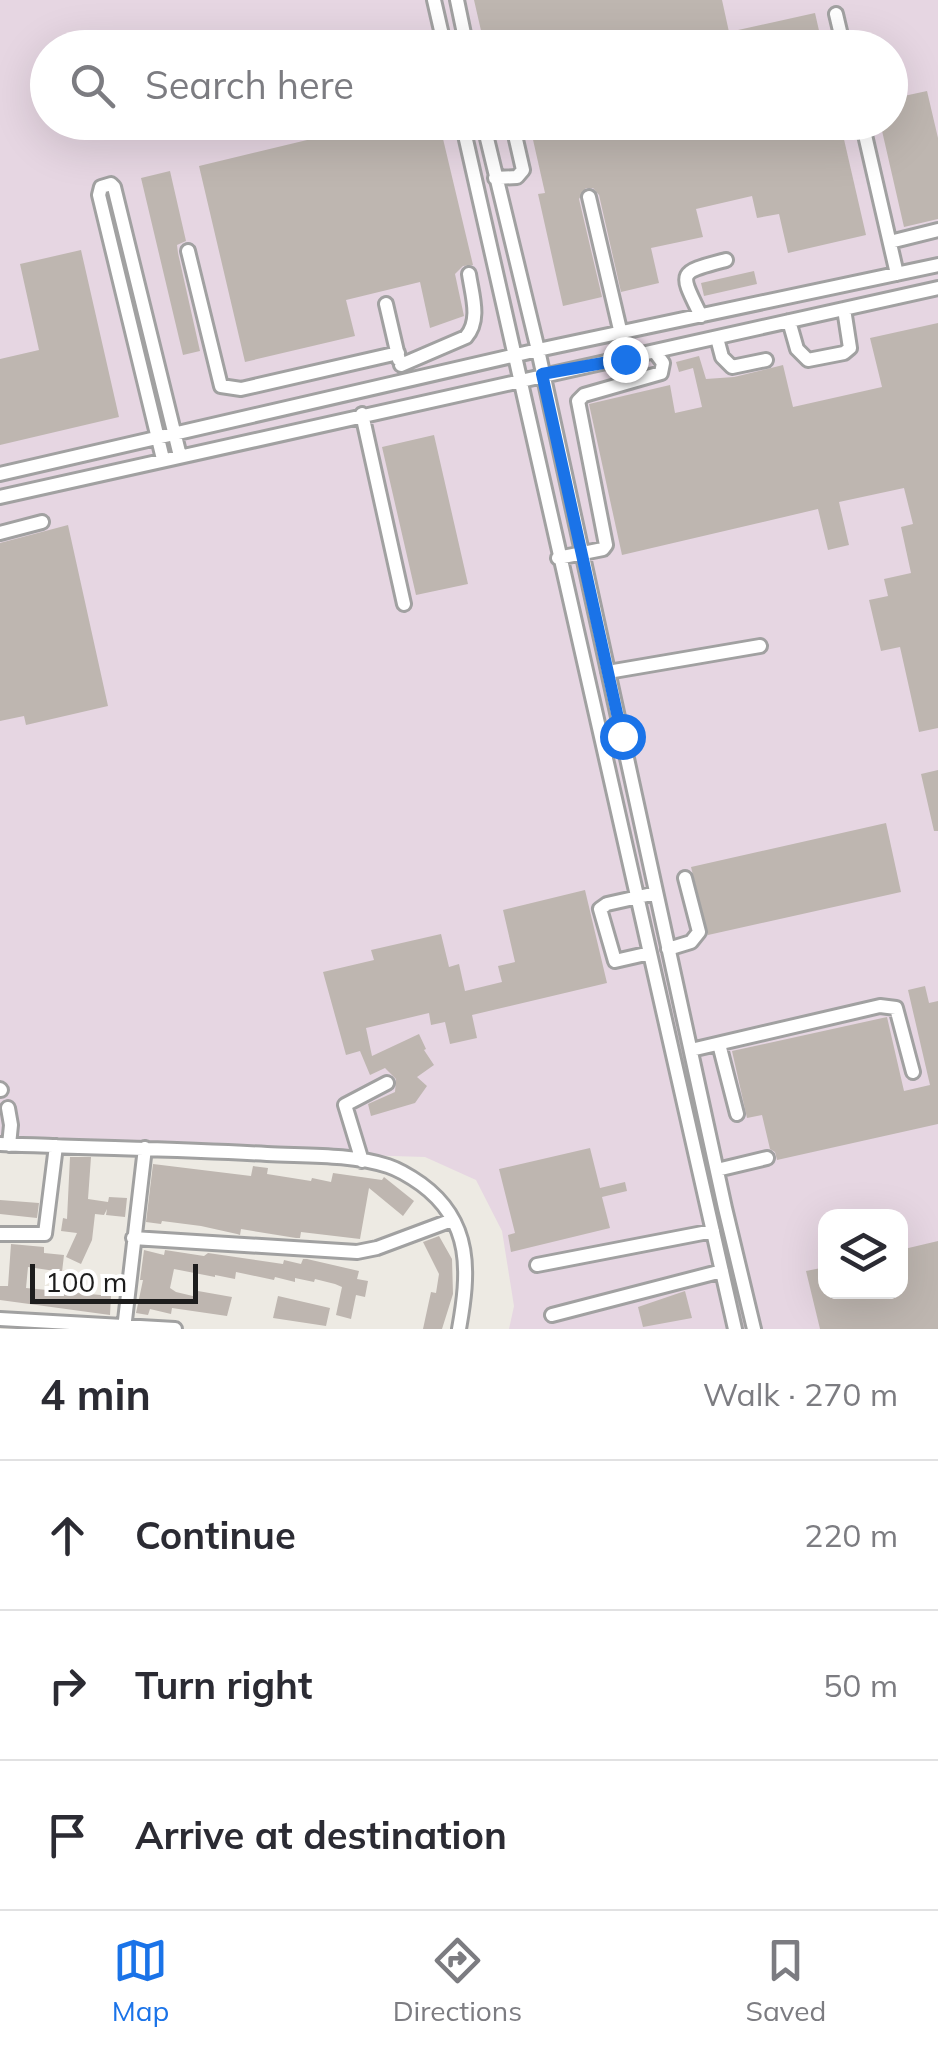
<!DOCTYPE html>
<meta charset="utf-8">
<style>
:root{--surface:#fff;--page:#f2f2f3;--text:#2b2b33;--muted:#7c7c81;--line:#e1e1e2;--accent:#1a73e8}
body{margin:0;font-family:Mulish,sans-serif;background:var(--page);color:var(--text)}
.controls{position:absolute;right:30px;bottom:30px;display:grid;overflow:hidden;border-radius:20px;box-shadow:0 10px 40px #0002}
.controls button{width:90px;height:90px;display:grid;place-items:center;padding:0;border:0;border-bottom:2px solid var(--line);background:var(--surface);color:var(--text);font:50px sans-serif}
.scale{position:absolute;left:30px;bottom:25px;width:168px;box-sizing:border-box;padding-left:10px;border:5px solid #1d1d1d;border-top:0;font-size:28px;line-height:35px;white-space:nowrap;color:#1d1d1d;-webkit-text-stroke:8px #fff;paint-order:stroke}
.stop{position:absolute;width:30px;height:30px;margin:-22px;border:8px solid #1a73e8;border-radius:50%;background:#fff}
.stop.end{background:#1a73e8;border-color:#fff;box-shadow:0 2px 10px #0008}
.list{margin:0;padding:0;list-style:none}
h2{display:flex;justify-content:space-between;align-items:center;height:130px;margin:0;padding:0 40px;font-size:42px}
h2 small{font-size:32px;font-weight:400;color:var(--muted)}
.list li{display:grid;grid-template-columns:65px 1fr auto;gap:30px;align-items:center;box-sizing:border-box;height:150px;padding:0 40px;border-top:2px solid var(--line)}
.list b{display:block;font-size:38px;white-space:nowrap}
.list em{font-size:32px;font-style:normal;color:var(--muted)}
.icon{flex:none;width:55px;height:55px;fill:none;stroke:currentColor;stroke-width:2;stroke-linecap:round;stroke-linejoin:round}
.map{position:relative;flex:none;width:938px;height:1329px;overflow:hidden}
.search{position:absolute;background:var(--surface);box-shadow:0 10px 40px #0002;left:30px;right:30px;top:30px;height:110px;display:flex;align-items:center;gap:25px;box-sizing:border-box;padding:0 35px;border-radius:55px;color:var(--muted);font-size:38px}
.sheet{height:580px;background:var(--surface)}
nav{display:flex;justify-content:space-around;align-items:center;box-sizing:border-box;height:140px;border-top:2px solid var(--line);background:var(--surface);font-size:28px;color:var(--muted)}
nav a{display:grid;justify-items:center;gap:5px}
nav .on{color:var(--accent)}
.map>svg:first-child{display:block}
.industrial{fill:#e6d6e2;fill-rule:evenodd}
.building{fill:#beb6b0}
.lines{fill:none;stroke-linecap:round;stroke-linejoin:round}
.minor-casing{stroke:#a1a1a1;stroke-width:18}
.minor{stroke:#fff;stroke-width:12}
.route{stroke:#1a73e8;stroke-width:12}
</style>
<div class="map">
<svg width="938" height="1329" viewBox="0 0 938 1329">
<rect width="100%" height="100%" fill="#edeae3"/>
<path class="industrial" d="M0,0H938V1329H509L514,1306L502,1231L476,1180L425,1157L0,1144ZM48,48H890V122H48ZM826,1216H900V1292H826Z"/>
<path class="building" d="M474,0H722L729,32L815,13L823,48H485Z
M927,91L938,138V219L904,227L880,122H890V99Z
M382,122H439L473,265L463,266L455,274L464,316L430,328L420,282L346,300L355,336L245,362L199,166Z
M529,122H840L866,235L788,253L779,214L757,218L752,196L696,209L703,237L651,248L659,283L621,292L599,195L593,188H586L579,199L602,297L563,306L538,194L545,193Z
M170,171L186,241L177,245L178,253L200,351L183,355L141,178Z
M81,250L119,417L0,445V359L39,350L20,264Z
M754,271L757,284L704,296L701,283Z
M938,323V728L919,732L900,647L881,651L869,600L888,596L884,579L911,573L901,527L913,524L904,488L839,502L849,545L828,550L818,509L622,555L589,404L670,385L675,413L702,407L693,368L679,372L676,362L699,356L706,379L734,377L783,365L793,407L882,387L870,338Z
M434,435L468,584L416,595L382,447Z
M68,525L108,706L26,725L24,716L0,721V543Z
M938,770V831H934L921,774Z
M886,823L901,892L708,935L691,867Z
M585,890L607,983L472,1015L477,1038L450,1044L445,1022L431,1025L429,1013L366,1028L372,1056L419,1034L426,1049L424,1050L434,1065L417,1077L427,1086L415,1103L371,1116L368,1104L395,1092L396,1079L385,1068L370,1075L360,1051L346,1055L323,972L374,960L371,950L441,934L449,967L459,964L465,991L502,982L498,966L515,962L503,910Z
M925,986L929,1003L938,1001V1124L777,1160L775,1152L770,1149L762,1115L747,1118L732,1051L887,1017L904,1091L930,1085L908,990Z
M590,1148L600,1188L625,1182L627,1191L602,1197L610,1228L511,1252L508,1235L515,1233L499,1169Z
M70,1157H91L88,1199L108,1202L109,1197L127,1198L125,1217L106,1215L107,1209L104,1215L95,1214L92,1240L81,1264L66,1257L77,1233L61,1231L63,1218L67,1219Z
M153,1164L251,1176L253,1166L268,1168L267,1174L311,1181L312,1178L331,1182L333,1173L382,1180L384,1177L414,1201L403,1216L369,1188L360,1239L301,1232L300,1238H296L241,1229L240,1235L237,1234L201,1226L162,1221L161,1224L146,1222Z
M0,1200L39,1203L37,1218L0,1214Z
M439,1236L452,1259L453,1294L442,1329H423L431,1292L436,1293L439,1274L423,1242Z
M938,1241V1329H820L806,1271L826,1267V1292H900V1250Z
M11,1244L44,1247V1253L64,1255L62,1272L28,1267L26,1288L111,1296L110,1315L0,1300V1286H8Z
M144,1250L164,1255L165,1250L204,1256L208,1253L283,1264L284,1260L301,1264L303,1259H307L359,1271L357,1279L368,1281L365,1297L356,1295L351,1319L336,1315L342,1287L335,1284L315,1279L314,1282L295,1278V1282L275,1277L274,1280L236,1272L235,1279L215,1275V1277L174,1269L170,1288L176,1292L197,1297L198,1291L232,1297L227,1316L172,1308L171,1314L150,1309L148,1315L136,1313L143,1280H140Z
M685,1291L692,1318L643,1327L638,1307Z
M278,1296L330,1308L326,1326L273,1318Z"/>
<g class="lines">
<g class="minor-casing">
<path id="minor" d="M434,0L445,48
M457,0L467,48
M836,14L844,48
M462,122L735,1329
M483,122L538,350L725,1208L754,1329
M862,122L897,274
M495,178L517,177L523,170L512,122
M589,197L621,334
M890,242L938,230
M188,251L221,386L241,389L398,353
M386,304L399,360
M701,316C679,271 677,273 726,260
M789,321L797,349L808,360L844,353L850,348L844,309
M717,338L722,357L732,367L766,360
M401,365L466,337C481,320 472,295 469,274
M362,414L404,604
M163,459L99,195L101,187L111,184L114,187L180,456
M0,474L538,350L938,265
M0,497L938,288
M0,533L42,522
M558,558L603,549L606,545L578,401L584,395L661,373L663,363L655,352
M608,672L760,646
M668,949L691,942L699,932L685,878
M650,953L615,961L600,909L607,904L656,893
M719,1044L737,1114
M691,1050L880,1006L896,1008L913,1072
M0,1089L1,1090
M8,1108L11,1125L9,1145
M0,1144C89,1148 178,1149 267,1154C306,1156 350,1154 388,1166C400,1170 411,1177 421,1184C473,1222 469,1273 459,1329
M362,1161L345,1105L387,1083
M717,1170L767,1158
M0,1234H45L56,1146
M133,1238L357,1252L377,1248L452,1220
M537,1265L713,1231
M552,1315L722,1271
M0,1319L175,1329
M124,1329L145,1148"/>
</g>
<use href="#minor" class="minor"/>
</g>
<g class="lines">
<path class="route" d="M622,736L542,374L625,359"/>
</g>
</svg>
<div class="controls">
<button><svg class="icon" aria-label="layers" viewBox="0 0 24 24"><path d="M12 4l9 5-9 5-9-5zM3 14l9 5 9-5"/></svg></button>
</div>
<div class="scale">100 m</div>
<div class="stop" style="left:622px;top:736px"></div>
<div class="stop end" style="left:625px;top:359px"></div>
<div class="search"><svg class="icon" aria-label="search" viewBox="0 0 24 24"><circle cx="10" cy="10" r="6"/><path d="M15 15l6 6"/></svg>Search here</div>
</div>
<section class="sheet">
<h2>4 min<small>Walk · 270 m</small></h2>
<ul class="list">
<li><svg class="icon" aria-label="ahead" viewBox="0 0 24 24"><path d="M12 20V5M6 11l6-6 6 6"/></svg><div><b>Continue</b></div><em>220 m</em></li>
<li><svg class="icon" aria-label="right" viewBox="0 0 24 24"><path d="M7 20v-9h11M14 6l5 5-5 5"/></svg><div><b>Turn right</b></div><em>50 m</em></li>
<li><svg class="icon" aria-label="arrive" viewBox="0 0 24 24"><path d="M6 21V4h12l-3 4 3 4H6"/></svg><div><b>Arrive at destination</b></div></li>
</ul>
</section>
<nav>
<a class="on"><svg class="icon" aria-label="map" viewBox="0 0 24 24"><path d="M3 6l6-2 6 2 6-2v14l-6 2-6-2-6 2zM9 4v14M15 6v14"/></svg>Map</a>
<a><svg class="icon" aria-label="directions" viewBox="0 0 24 24"><path d="M12 3l9 9-9 9-9-9zM9 14v-3h6M13 9l2 2-2 2"/></svg>Directions</a>
<a><svg class="icon" aria-label="saved" viewBox="0 0 24 24"><path d="M7 4h10v16l-5-4-5 4z"/></svg>Saved</a>
</nav>
